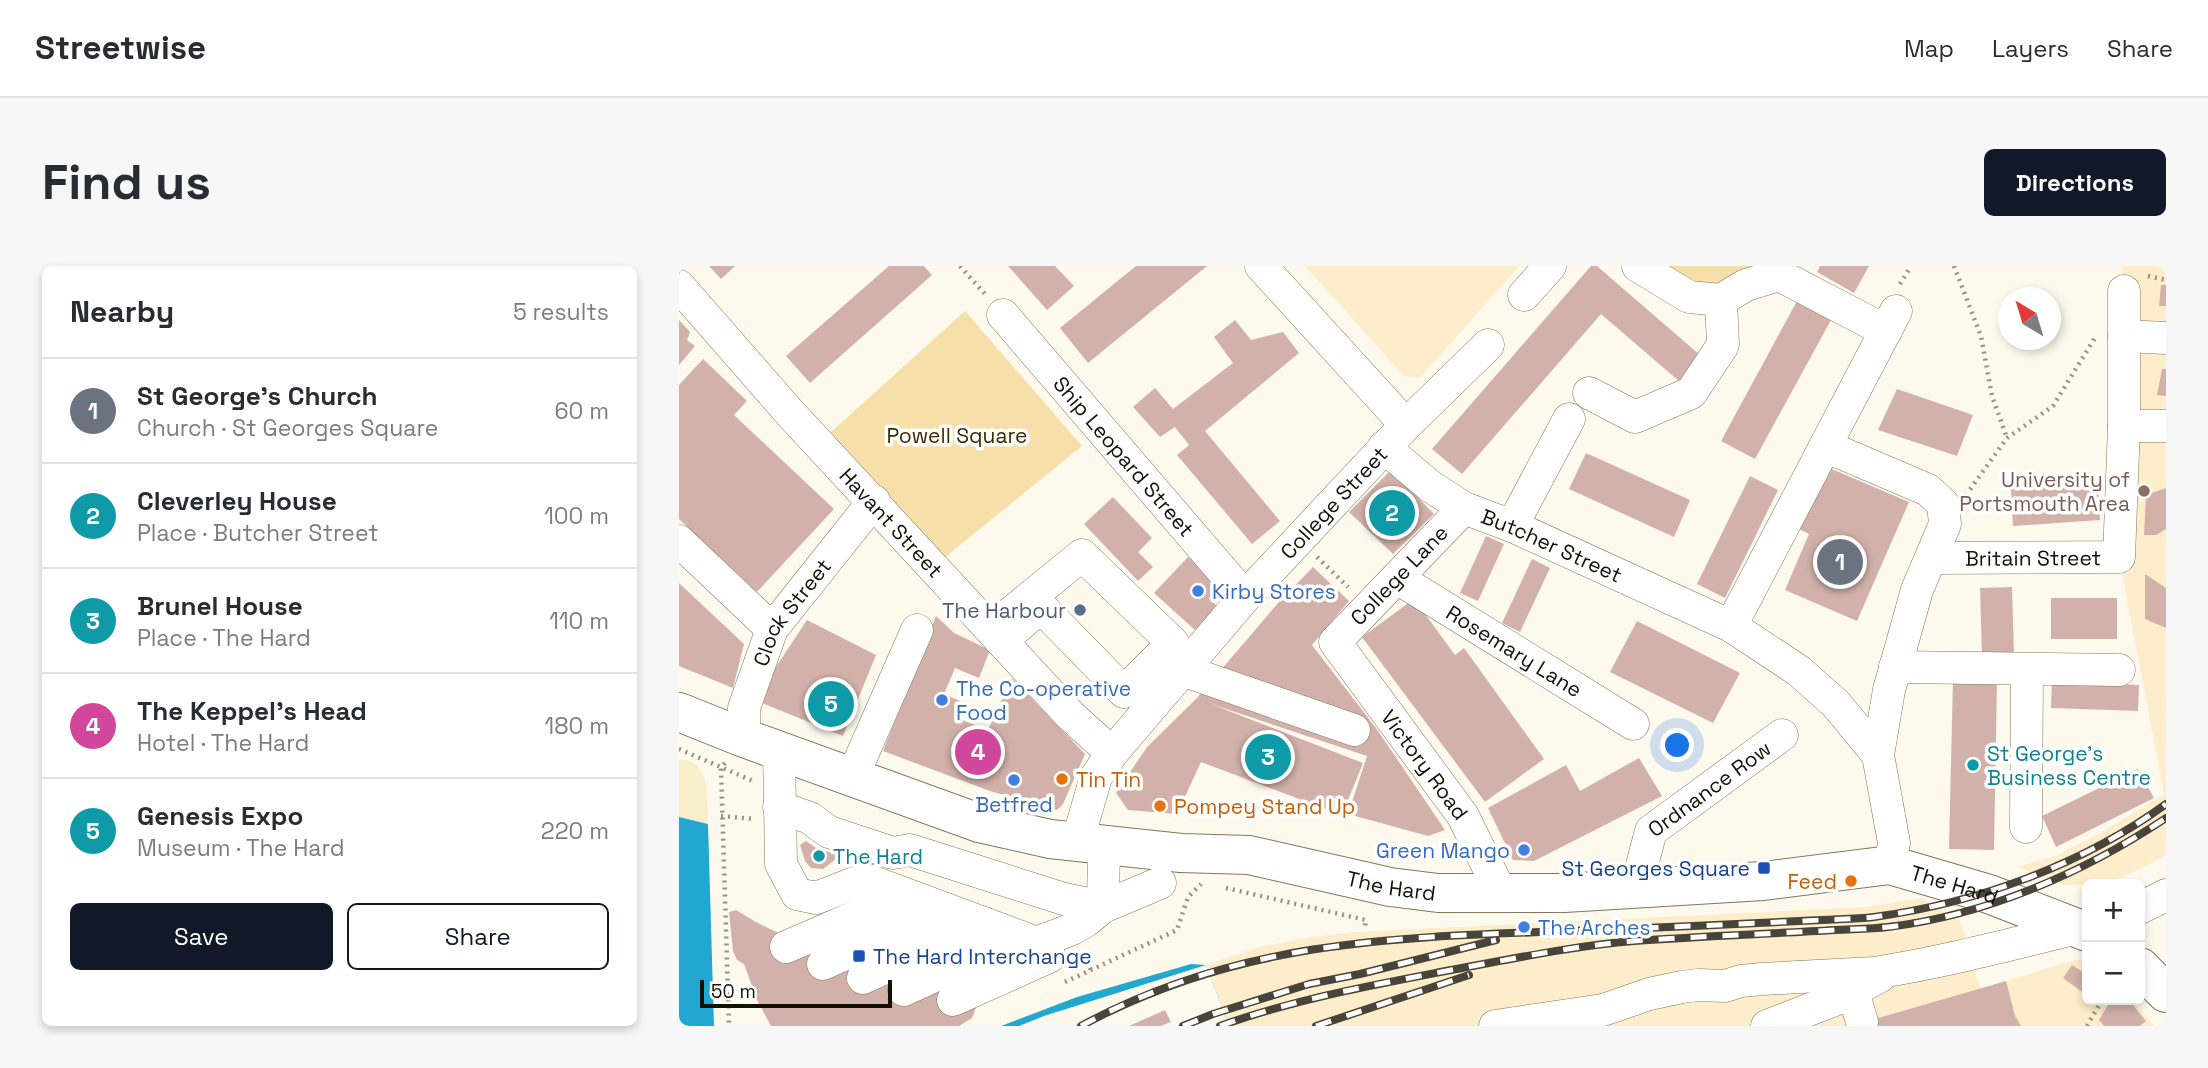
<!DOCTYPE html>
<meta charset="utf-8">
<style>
:root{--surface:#fff;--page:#f7f7f7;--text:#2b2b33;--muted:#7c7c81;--line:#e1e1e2;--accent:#111827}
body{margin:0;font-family:"Space Grotesk",sans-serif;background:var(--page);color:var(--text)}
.controls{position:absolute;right:21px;bottom:21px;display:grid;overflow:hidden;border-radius:10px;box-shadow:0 4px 10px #0003}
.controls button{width:63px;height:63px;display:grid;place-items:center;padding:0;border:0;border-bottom:2px solid var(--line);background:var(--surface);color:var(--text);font:35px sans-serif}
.compass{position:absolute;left:1319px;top:21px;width:63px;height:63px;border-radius:50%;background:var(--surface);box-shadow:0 4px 10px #0003;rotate:322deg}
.scale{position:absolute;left:21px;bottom:18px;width:192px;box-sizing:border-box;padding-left:7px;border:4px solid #141006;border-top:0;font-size:19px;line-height:24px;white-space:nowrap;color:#141006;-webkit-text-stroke:5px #fff;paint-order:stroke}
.you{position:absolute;left:999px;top:480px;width:24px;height:24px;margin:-18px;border:5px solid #fff;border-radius:50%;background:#1a73e8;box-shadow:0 0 0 10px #1a73e833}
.badge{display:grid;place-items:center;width:46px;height:46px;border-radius:50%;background:var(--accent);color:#fff;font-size:23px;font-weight:700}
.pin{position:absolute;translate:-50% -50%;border:4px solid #fff;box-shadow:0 2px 7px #0006}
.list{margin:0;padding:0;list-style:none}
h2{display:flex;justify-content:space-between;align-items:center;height:91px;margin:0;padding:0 28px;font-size:30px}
h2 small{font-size:23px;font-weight:400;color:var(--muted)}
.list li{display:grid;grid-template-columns:46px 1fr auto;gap:21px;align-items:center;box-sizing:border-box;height:105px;padding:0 28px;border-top:2px solid var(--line)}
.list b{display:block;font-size:26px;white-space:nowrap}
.list p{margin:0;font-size:23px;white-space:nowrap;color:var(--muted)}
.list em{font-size:23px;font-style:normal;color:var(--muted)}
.actions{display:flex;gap:14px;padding:21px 28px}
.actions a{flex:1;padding:16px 0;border:2px solid var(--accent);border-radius:10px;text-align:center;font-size:24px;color:var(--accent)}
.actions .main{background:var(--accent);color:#fff}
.map{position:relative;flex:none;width:1487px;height:760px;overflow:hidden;border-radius:10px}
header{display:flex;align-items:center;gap:42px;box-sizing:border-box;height:98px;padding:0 35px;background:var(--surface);border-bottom:2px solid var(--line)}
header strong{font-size:33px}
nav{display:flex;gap:38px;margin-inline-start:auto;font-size:24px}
.intro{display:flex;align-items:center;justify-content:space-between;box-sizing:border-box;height:168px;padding:0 42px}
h1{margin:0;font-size:49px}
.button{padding:18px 32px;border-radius:10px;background:var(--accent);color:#fff;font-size:24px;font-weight:700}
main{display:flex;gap:42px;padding:0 42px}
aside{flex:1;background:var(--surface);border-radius:10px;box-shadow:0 4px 10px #0003}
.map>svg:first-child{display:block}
.built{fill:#fdedca}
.green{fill:#f7dfa9}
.sand{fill:#f9efca}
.water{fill:#22a8d0}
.pier{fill:#fef9ed}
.building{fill:#d1b1aa}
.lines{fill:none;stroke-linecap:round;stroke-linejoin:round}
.minor-casing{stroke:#81765d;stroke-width:33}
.major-casing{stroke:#81765d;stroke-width:40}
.path{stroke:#969186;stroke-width:4.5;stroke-dasharray:2 5;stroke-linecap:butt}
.minor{stroke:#fff;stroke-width:32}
.major{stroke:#fff;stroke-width:38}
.rail-casing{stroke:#484439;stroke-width:8}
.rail{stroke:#fff;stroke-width:5;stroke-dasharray:16;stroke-linecap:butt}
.education-dot{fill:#8d6e63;stroke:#fff;stroke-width:2.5}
.shop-dot{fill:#3f7fe0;stroke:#fff;stroke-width:2.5}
.service-dot{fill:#5c6f8a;stroke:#fff;stroke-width:2.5}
.culture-dot{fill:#0f9aa8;stroke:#fff;stroke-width:2.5}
.food-dot{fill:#e8710a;stroke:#fff;stroke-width:2.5}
.transit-dot{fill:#1a4fb4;stroke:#fff;stroke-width:2.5}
.labels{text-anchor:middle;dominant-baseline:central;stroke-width:7;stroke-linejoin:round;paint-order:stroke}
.park-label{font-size:21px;fill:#3a2a00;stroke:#fff}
.street-label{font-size:21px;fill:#141006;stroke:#fff}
.education-label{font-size:21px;fill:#785e54;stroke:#fff;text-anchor:end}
.shop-label{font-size:21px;fill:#366cbe;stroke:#fff;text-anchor:start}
.service-label{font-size:21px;fill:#4e5e75;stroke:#fff;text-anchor:end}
.culture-label{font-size:21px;fill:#0d838f;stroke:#fff;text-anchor:start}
.food-label{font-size:21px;fill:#c56008;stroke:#fff;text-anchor:start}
.transit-label{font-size:21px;fill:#164399;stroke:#fff;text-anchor:end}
</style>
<header>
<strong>Streetwise</strong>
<nav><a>Map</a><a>Layers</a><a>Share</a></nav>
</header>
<div class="intro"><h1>Find us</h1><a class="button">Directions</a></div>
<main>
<aside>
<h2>Nearby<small>5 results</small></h2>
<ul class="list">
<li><span class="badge" style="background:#6b7280">1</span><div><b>St George's Church</b><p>Church · St Georges Square</p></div><em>60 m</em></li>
<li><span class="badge" style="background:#0f9aa8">2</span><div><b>Cleverley House</b><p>Place · Butcher Street</p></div><em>100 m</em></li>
<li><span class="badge" style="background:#0f9aa8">3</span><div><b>Brunel House</b><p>Place · The Hard</p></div><em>110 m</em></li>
<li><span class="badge" style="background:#d1479c">4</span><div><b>The Keppel's Head</b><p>Hotel · The Hard</p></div><em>180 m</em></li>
<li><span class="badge" style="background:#0f9aa8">5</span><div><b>Genesis Expo</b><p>Museum · The Hard</p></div><em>220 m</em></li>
</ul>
<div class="actions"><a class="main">Save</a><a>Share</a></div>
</aside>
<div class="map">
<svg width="1487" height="760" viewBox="0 0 1487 760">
<rect width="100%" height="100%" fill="#fef9ed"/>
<path class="built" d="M626,0H840L741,112L725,110Z
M1443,0H1487V589L1463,602L1426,618L1387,619L1338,601L1377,590L1428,563L1485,528L1440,291L1445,70Z
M1242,632L1281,654L1303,728L1327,715L1396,694H1403L1408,696V734H1454L1475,760H550L527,699L581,681L632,671L676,666L1187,641Z"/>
<path class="green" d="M990,0H1072L1074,1L1041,19L1025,20Z
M286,45L403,180L265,292L151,167Z"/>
<path class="sand" d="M0,494C33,492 28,536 29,558L0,551Z"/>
<path class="water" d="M0,551L29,558L35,760H0Z
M512,698L527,699L550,760H322L398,731Z"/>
<path class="pier" d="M527,699L550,760H340L365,750Z"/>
<path class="building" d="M30,0H56L42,13Z
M210,0H245L253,9L131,117L107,90Z
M329,0H376L395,20L368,44Z
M457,0H528L409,97L381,62Z
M912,0H918L1022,90L1000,115L922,48L783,208L753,183Z
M1141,0H1190L1175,27L1138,6Z
M1482,19H1487V40H1480Z
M1118,35L1152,54L1076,193L1042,175Z
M0,54L11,66L8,74L16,80L0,99Z
M556,54L572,74L604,66L620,87L526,165L601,255L573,278L498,189L510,179L496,161L481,171L454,141L476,122L494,143L554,97L535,71Z
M24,93L68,135L55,149L155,243L78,326L0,253V119Z
M1483,103H1487V130L1478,129Z
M1218,123L1294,149L1278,190L1199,164Z
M907,187L1011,234L995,271L890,223Z
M1141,198L1230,236L1178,355L1106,324L1130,268L1114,260Z
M712,204L755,248L714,288L670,246Z
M1071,210L1099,224L1046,332L1018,318Z
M1419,217L1421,254L1334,260L1332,222Z
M1487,222V263L1477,269H1465L1467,229Z
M434,231L473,272L459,286L474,301L459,315L405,258Z
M807,270L825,278L799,335L781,327Z
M509,291L541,320L530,332L538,340L516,364L475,327Z
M853,293L871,302L841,366L823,357Z
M634,301L670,335L633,379L697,462L766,564L749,570L669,548L688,490L532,438L684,497L663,549L522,496L498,548L449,544L437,527L468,481L517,433L600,336Z
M1466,308L1487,322V362L1466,353Z
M0,317L65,378L54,422L0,400Z
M1333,321L1335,388L1303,389L1301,322Z
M1372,332H1438V373H1372Z
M735,333L776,389L785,382L865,493L806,536L683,371Z
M257,350L275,367L311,384L300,412L276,402L265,428L290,439L283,454L309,464L333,412L406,488L384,538L378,544L311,525L204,485Z
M128,354L197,389L164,470L83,437L93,407Z
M958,355L1061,407L1034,457L931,406Z
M1274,413L1318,415L1315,584L1270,583Z
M1373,415L1460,419L1459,445L1372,442Z
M960,492L983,530L855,595L834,594L809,542L887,499L901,525Z
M1459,503L1475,532L1377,581L1363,550Z
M127,575L140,584L156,587L157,593L144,603L132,602L126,595L121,579Z
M57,644L77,656L160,697L293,733L298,739L293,752L280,760H92L78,734L65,698L58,694L54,685L50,646Z
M1393,699L1408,709V725L1406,728L1384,712Z
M1327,715L1336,750L1342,760H1172Z
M1432,734H1450L1467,755L1461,760H1425L1420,754Z
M486,744L492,756L482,760H450Z"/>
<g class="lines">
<g class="minor-casing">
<g id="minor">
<path d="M582,0L727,159"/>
<path d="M959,0L1010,31L1042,34L1067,19L1100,9L1207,65"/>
<path id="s1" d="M0,20L111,147L391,449L433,487"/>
<path d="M845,29L871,0"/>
<path id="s2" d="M324,49L566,331"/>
<path d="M1445,70L1487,72"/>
<path d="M910,127L956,151L1012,127L1044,79L1042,34"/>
<path d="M1445,160H1487"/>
<path d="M1146,180L1249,224L1264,238L1266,258L1238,324L1210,424L1199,489"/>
<path id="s3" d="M705,181L751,220L785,242L833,260L1052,360L1120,405L1157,438L1199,489L1215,577L1211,599"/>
<path id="s4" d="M785,242L656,376L784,550L822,627"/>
<path d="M833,260L890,153"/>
<path d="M0,275L93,363"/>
<path id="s5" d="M1252,292L1440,291L1445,160V25"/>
<path id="s6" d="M718,312L954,458"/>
<path d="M1052,360L1217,45"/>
<path d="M312,363L403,289L494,377L445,426L362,341L322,375"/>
<path d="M1216,401L1440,404"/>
<path d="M503,404L675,464"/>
<path id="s7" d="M65,472V442L93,363L195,235"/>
<path d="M100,484L102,598L118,628L137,632L186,613L358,677L393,663L407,655L424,641L481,617"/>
<path d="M173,512L238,364"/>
<path d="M100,541L131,552L150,566L214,587L231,584L385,633L424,641"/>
<path d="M1347,561L1348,403"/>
<path id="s8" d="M398,577L417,511L433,487L566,331L727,159L809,79"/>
<path id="s9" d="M957,622L972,565L1103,469"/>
<path d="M424,641L425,580"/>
<path d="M1461,642L1487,629"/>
<path d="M107,681L227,629"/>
<path d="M144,698L267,643"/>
<path d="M184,712L305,657"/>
<path d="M1165,715L1174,725L1183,756"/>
<path d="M225,724L340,671"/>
<path d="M274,734L370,691L367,673"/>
<path d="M816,760L924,744L970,728L1003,721L1019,719L1046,720L1062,715L1083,713L1195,707C1266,696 1337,677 1407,660"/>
<path d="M1088,760L1158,733L1200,711"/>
</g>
</g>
<g class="major-casing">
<g id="major">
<path id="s10" d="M0,446L65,472L300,557L371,573L502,587L570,589L711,621L759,627H885L1084,615L1211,599L1310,628L1408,666"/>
<path d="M1461,701L1487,727"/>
</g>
</g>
<path class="path" d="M281,0L306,28
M1275,0L1302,70L1313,130L1328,172
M1469,10L1487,14
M1221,18L1232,0
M1287,229L1328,172L1374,140L1417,70
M638,291L669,321
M0,483L74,515
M46,497L42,502L50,760
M42,550L75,553
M547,622L687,654L686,660
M405,689L412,704
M386,716L498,664L509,631L522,618
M1408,760L1423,734"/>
<use href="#minor" class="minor"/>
<use href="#major" class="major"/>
<g class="rail-casing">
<path id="rail" d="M402,760C560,674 717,671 892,665C975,662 1059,658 1142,654C1160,653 1178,653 1195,651C1298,637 1403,599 1487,538
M504,760L534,748L630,718L681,708L817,674
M541,760C616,733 694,719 772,704C833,693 893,680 955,675C1022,670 1089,668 1156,664C1173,663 1191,663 1209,661C1308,649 1404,607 1487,552
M637,760L790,709"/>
</g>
<use href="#rail" class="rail"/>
</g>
<circle class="education-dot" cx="1465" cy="225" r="7"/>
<g class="shop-dot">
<circle cx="519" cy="325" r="7"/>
<circle cx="263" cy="434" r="7"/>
<circle cx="335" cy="514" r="7"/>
<circle cx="845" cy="584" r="7"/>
<circle cx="845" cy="661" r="7"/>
</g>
<circle class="service-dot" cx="401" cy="344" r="7"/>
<g class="culture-dot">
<circle cx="1294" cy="499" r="7"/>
<circle cx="140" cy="590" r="7"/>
</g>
<g class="food-dot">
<circle cx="383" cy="513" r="7"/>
<circle cx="481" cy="540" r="7"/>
<circle cx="1172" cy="615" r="7"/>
</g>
<g class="transit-dot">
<rect x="1078" y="595" width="14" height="14" rx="3.5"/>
<rect x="173" y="683" width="14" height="14" rx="3.5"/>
</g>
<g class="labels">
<g class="park-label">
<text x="278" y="169">Powell Square</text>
</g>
<g class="street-label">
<text stroke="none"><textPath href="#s2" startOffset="186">Ship Leopard Street</textPath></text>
<text stroke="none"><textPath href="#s8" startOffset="432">College Street</textPath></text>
<text stroke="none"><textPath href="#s1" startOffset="318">Havant Street</textPath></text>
<text stroke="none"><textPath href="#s3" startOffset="196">Butcher Street</textPath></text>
<text stroke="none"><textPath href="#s5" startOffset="102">Britain Street</textPath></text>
<text transform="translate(720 309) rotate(-46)">College Lane</text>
<text stroke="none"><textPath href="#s7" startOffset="138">Clock Street</textPath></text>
<text stroke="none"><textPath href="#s6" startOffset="138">Rosemary Lane</textPath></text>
<text stroke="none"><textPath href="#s4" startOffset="338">Victory Road</textPath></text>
<text stroke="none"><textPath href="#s9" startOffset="131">Ordnance Row</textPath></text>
<text stroke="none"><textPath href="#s10" startOffset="738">The Hard</textPath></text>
<text stroke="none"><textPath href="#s10" startOffset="1306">The Hard</textPath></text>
</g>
<g class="education-label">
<text x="1451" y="213">University of<tspan x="1451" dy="24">Portsmouth Area</tspan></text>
</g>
<g class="shop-label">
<text x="533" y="325">Kirby Stores</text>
<text x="277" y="422">The Co-operative<tspan x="277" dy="24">Food</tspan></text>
<text x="335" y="538" text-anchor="middle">Betfred</text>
<text x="831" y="584" text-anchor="end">Green Mango</text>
<text x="859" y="661">The Arches</text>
</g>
<g class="service-label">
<text x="387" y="344">The Harbour</text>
</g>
<g class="culture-label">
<text x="1308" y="487">St George's<tspan x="1308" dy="24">Business Centre</tspan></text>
<text x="154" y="590">The Hard</text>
</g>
<g class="food-label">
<text x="397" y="513">Tin Tin</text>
<text x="495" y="540">Pompey Stand Up</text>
<text x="1158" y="615" text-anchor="end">Feed</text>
</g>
<g class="transit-label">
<text x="1071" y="602">St Georges Square</text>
<text x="194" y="690" text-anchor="start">The Hard Interchange</text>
</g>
</g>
</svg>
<div class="controls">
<button>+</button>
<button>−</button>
</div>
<svg class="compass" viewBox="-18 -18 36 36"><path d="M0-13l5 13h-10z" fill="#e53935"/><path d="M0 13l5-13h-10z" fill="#7c7c81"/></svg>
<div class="scale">50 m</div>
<div class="you"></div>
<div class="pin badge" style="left:1161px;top:296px;background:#6b7280">1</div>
<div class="pin badge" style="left:713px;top:247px;background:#0f9aa8">2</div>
<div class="pin badge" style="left:589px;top:491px;background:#0f9aa8">3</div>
<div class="pin badge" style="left:299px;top:486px;background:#d1479c">4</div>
<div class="pin badge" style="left:152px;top:438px;background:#0f9aa8">5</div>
</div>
</main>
